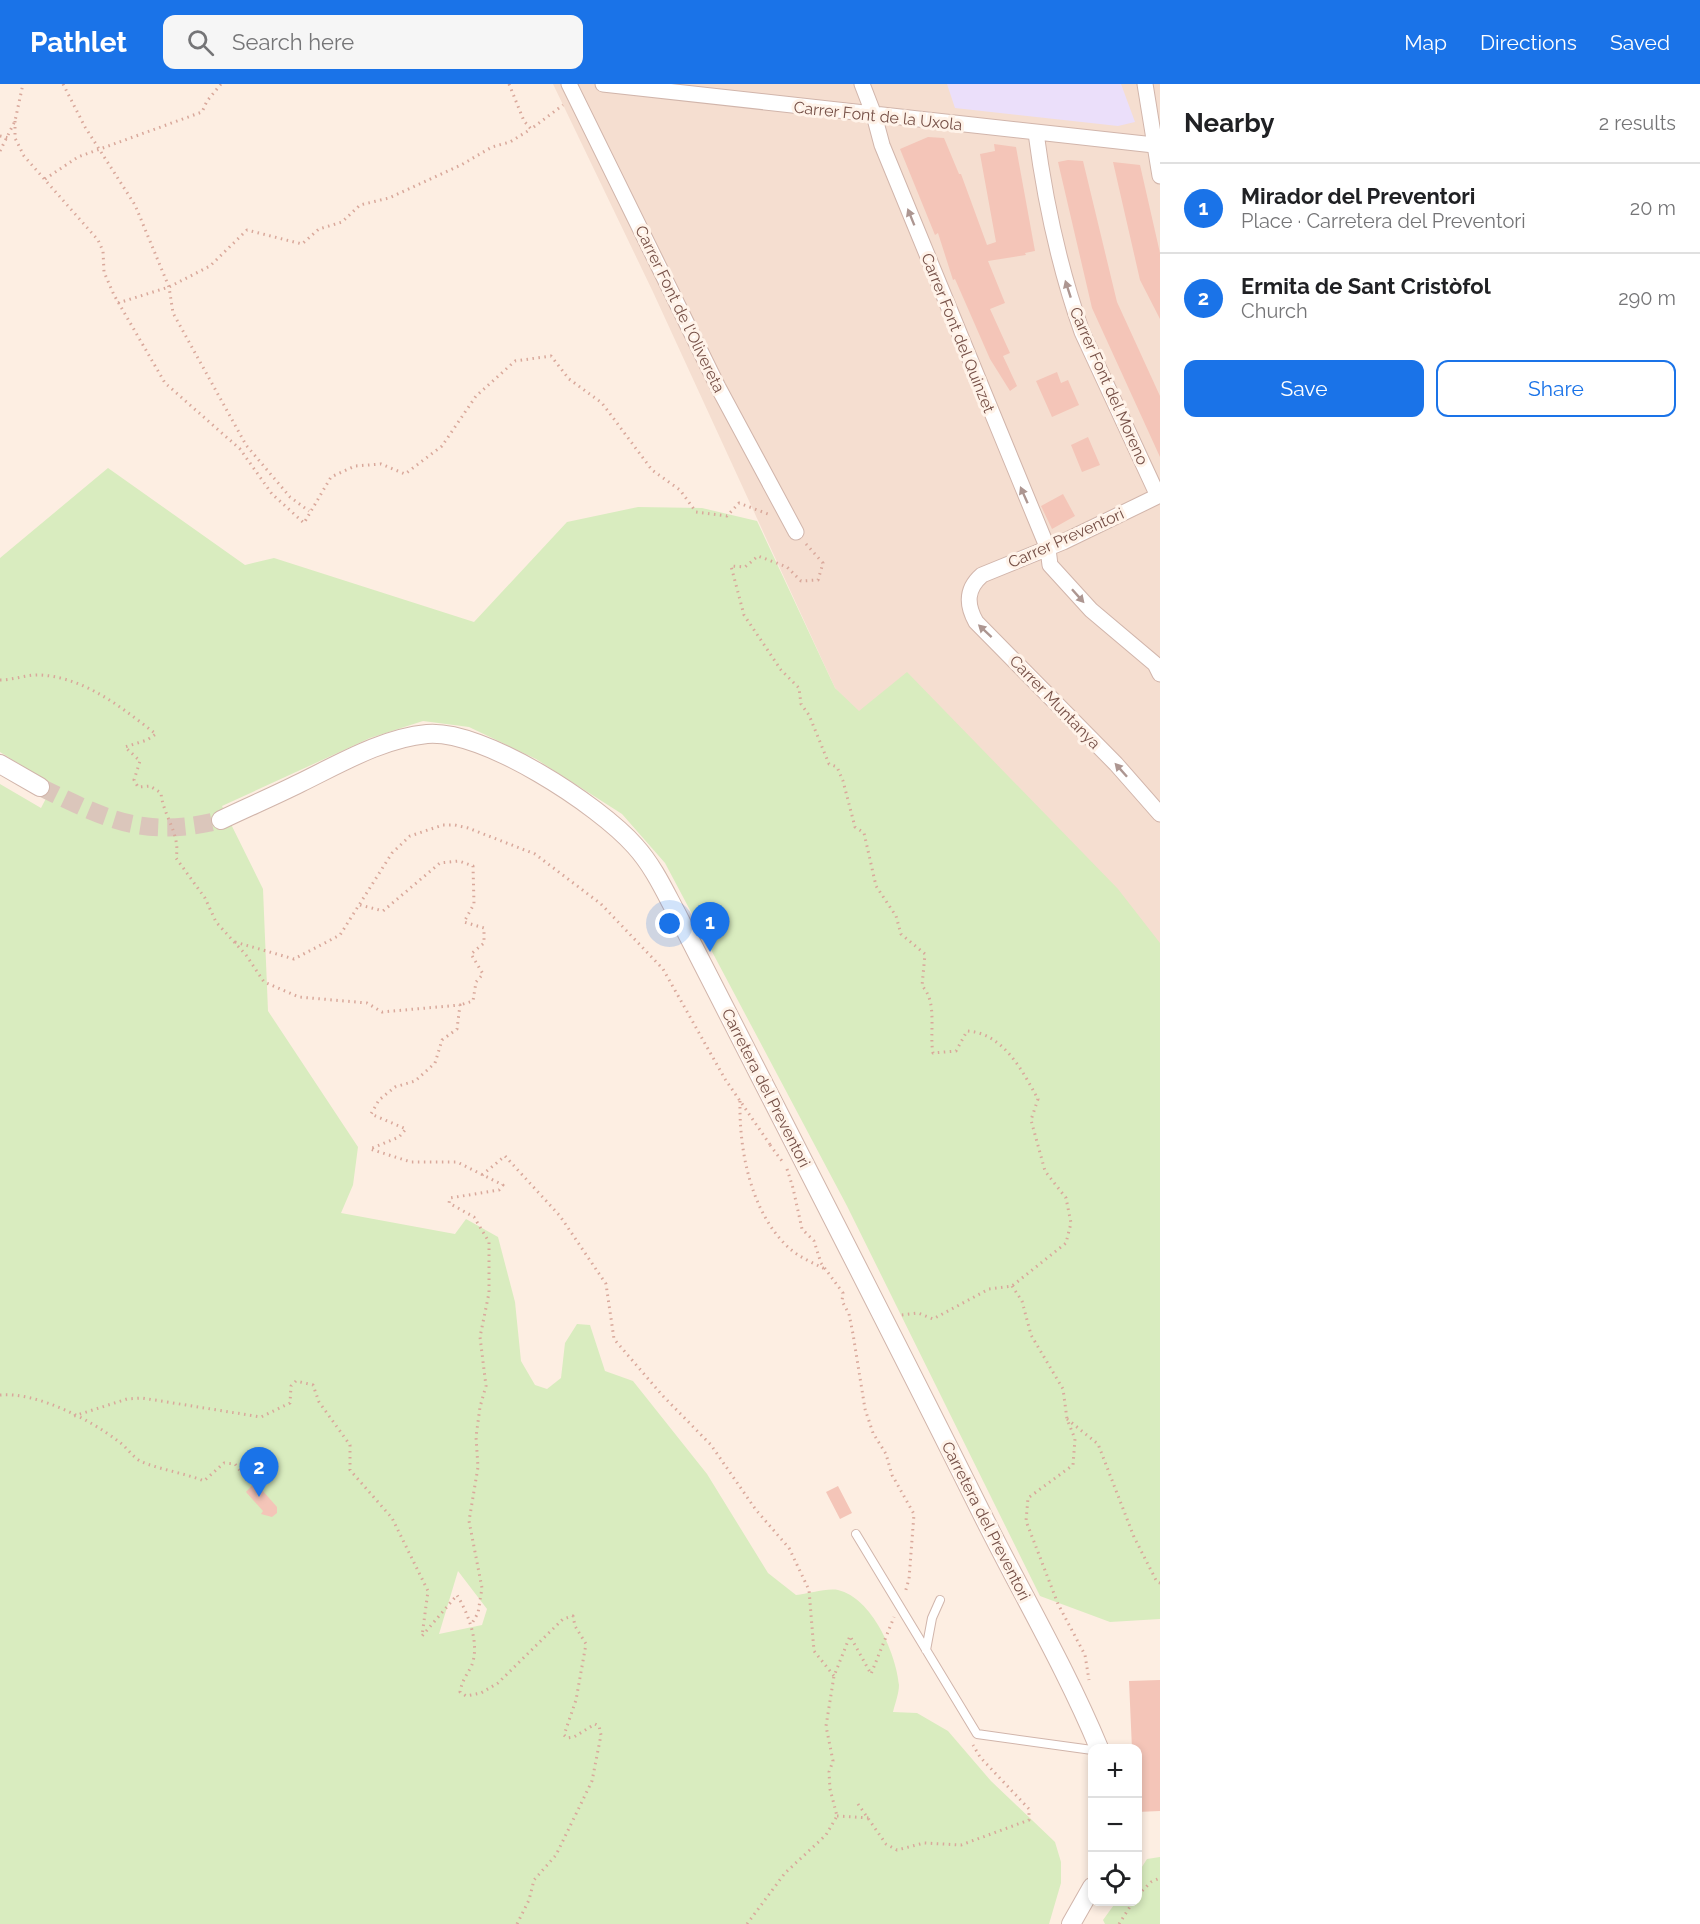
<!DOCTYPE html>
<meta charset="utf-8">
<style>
:root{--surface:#fff;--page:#f6f6f6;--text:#202124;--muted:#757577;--line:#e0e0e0;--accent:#1a73e8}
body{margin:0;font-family:Raleway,sans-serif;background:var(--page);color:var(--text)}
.controls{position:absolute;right:18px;bottom:18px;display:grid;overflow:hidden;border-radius:12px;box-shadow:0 3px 9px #0003}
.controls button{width:54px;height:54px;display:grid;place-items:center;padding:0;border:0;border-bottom:2px solid var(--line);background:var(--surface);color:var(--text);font:30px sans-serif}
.you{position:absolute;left:670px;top:840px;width:21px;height:21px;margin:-15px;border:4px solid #fff;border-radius:50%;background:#1a73e8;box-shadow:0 0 0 9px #1a73e833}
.badge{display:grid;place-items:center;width:39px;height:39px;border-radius:50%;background:var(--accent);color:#fff;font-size:20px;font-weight:700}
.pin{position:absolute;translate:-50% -50px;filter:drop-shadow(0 2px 3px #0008)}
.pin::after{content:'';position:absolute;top:32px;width:21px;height:18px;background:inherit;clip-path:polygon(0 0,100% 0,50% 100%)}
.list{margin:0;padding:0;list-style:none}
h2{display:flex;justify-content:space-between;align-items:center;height:78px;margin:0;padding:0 24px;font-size:26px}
h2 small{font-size:20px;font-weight:400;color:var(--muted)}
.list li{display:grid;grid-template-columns:39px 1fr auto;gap:18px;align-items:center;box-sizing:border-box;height:90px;padding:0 24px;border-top:2px solid var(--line)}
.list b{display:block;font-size:22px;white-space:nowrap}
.list p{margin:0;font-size:20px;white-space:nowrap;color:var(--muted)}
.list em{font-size:20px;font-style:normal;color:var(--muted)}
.actions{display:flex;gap:12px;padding:18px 24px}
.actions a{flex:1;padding:14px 0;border:2px solid var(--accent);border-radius:12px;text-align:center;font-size:21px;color:var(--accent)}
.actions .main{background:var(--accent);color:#fff}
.icon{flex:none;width:33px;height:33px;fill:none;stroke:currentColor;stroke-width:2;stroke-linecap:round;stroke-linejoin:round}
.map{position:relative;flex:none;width:1160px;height:1840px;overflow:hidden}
header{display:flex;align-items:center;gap:36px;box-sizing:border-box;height:84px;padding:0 30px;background:var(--accent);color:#fff}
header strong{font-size:28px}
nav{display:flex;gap:33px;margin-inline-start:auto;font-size:21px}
.search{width:420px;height:54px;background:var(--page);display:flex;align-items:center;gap:15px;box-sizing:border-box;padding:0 21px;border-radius:12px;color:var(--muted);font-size:22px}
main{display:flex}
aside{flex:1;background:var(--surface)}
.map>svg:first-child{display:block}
.residential{fill:#f5ded0}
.education{fill:#ebdffa}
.green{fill:#d9ecbf;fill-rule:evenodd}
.building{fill:#f4c5b8}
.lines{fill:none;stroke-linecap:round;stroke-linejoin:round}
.tertiary-tunnel{stroke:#dbc6bb;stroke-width:18;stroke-dasharray:18 9;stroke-linecap:butt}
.service-casing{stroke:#d1b5ab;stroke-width:10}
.minor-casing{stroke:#d1b5ab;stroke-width:17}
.tertiary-casing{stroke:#d1b5ab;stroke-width:20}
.path{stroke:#d9a89b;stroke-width:3;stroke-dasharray:1.5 4.5;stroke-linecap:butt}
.service{stroke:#fff;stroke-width:8}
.minor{stroke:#fff;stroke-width:15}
.tertiary{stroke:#fff;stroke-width:18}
.oneway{fill:#ad9691}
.labels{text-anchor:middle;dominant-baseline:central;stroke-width:6;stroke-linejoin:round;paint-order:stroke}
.street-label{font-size:16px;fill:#765047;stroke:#fff3e9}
</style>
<header>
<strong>Pathlet</strong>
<div class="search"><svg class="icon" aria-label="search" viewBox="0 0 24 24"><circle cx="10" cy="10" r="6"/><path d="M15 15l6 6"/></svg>Search here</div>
<nav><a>Map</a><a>Directions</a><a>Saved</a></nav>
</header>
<main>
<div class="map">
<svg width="1160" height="1840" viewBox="0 0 1160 1840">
<rect width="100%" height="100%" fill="#fdeee2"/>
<path class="residential" d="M553,0H1160V927L1137,917L835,604L653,208Z"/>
<path class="education" d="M947,0H1121L1135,38L1118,42L955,24Z"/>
<path class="green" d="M108,384L245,481L274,474L474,538L567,438L638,423L702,424L757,437L835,604L859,627L907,588L1118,805L1160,859V1535L1110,1538L1040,1512L847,1122L665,779L622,730L536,675L469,643L423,637L370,654L222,722L263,805L268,927L358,1063L353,1101L341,1129L455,1150L466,1135L498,1153L515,1218L521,1277L535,1301L547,1305L561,1294L565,1259L577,1240L590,1241L605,1287L633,1297L707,1390L768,1489L796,1511C808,1510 826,1504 838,1506C872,1514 896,1569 899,1601C899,1609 895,1620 893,1628L917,1629L948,1647L991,1697L1055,1758L1061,1778V1799L1049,1840H0V700L41,724L53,701L0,668V474ZM458,1487L487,1525L482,1541L439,1550Z
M1160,1773V1840H1105L1103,1836L1116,1818H1138V1789L1147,1775Z"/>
<path class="building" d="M928,53L944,54L959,90H961L987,161L996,158L980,70L995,67L994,60L1016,63L1035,167L1025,169L1026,171L988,177L1005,219L990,225L1010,269L1003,272L1017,302L1010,307L990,275L955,195L953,196L938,149L935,151L900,65Z
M1068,76L1083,77L1117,218L1160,312V373L1092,224L1058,78Z
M1113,78L1140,81L1160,169V235L1140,196Z
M1057,288L1061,299L1068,296L1079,321L1052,333L1036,297Z
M1088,353L1100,381L1082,388L1071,361Z
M1063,410L1075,432L1052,445L1041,422Z
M255,1398L277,1423V1429L272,1433L261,1430L263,1427L246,1408Z
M838,1402L852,1429L840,1435L826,1408Z
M1160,1596V1727L1137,1728V1665H1132L1129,1597Z"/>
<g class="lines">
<path class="tertiary-tunnel" d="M40,703C108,736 145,755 221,736"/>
<g class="service-casing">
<path id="service" d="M856,1450L977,1650L1092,1666
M926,1566L932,1534L940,1516"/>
</g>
<g class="minor-casing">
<path id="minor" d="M569,0L718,303L796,448
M603,0L1154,61
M862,0L874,31L882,61L1048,465L1050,481L1091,526L1155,580L1160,590
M1145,0L1160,92
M1036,49C1045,117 1059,183 1082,248L1158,412
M1160,411L1063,458L982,491C966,505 966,520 976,538L1116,680L1160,730"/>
</g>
<g class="tertiary-casing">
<path id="tertiary" d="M0,680L40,703
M221,736C248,723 274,712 300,699C339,680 383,654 427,650C483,645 599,721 635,762C654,783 665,808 678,832C779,1030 881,1227 980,1426C1019,1505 1065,1582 1099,1664
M1071,1840L1092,1803"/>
</g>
<path class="path" d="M63,0L85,43L135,121L169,203L173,229L246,361L290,413L309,427
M509,0L524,37L531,45L563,21
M15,37V54L24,72L98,156L103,167L104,188L114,211L165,299L240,365L272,410L304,439L331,393L355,382L381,380L405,390L442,362L476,312L515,277L551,272L569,295L602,319L652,386L680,406L696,428L727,432L739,419L768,430
M0,52L9,54
M0,67L15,37L23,0
M45,95L78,73L202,28L207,17L221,0
M118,219L169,203L210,182L247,146L302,160L319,145L342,138L360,121L389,114L461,81L492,63L510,58L531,45
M806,460L823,479L818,496L801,497L787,483L758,472L745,483L731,482L744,531L781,586L799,604L801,620L809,631L829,680L837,683L843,697L855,743L864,749L876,802L896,832L901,850L925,870L922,902C938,918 929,949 933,969L956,967L967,947C1003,949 1022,986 1038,1015L1031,1036L1045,1087L1066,1114L1071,1139L1066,1159L1012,1202L989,1205L933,1235L918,1229L901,1231
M0,596C14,596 28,590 41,591C86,594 122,624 156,650L147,656L125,663L140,677L134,696L138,703L150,702L161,709C163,732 181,750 176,774L205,814L216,838L246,871L264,898L299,913L367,919L382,928L460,921L457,945L442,956L435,979L415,997L395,1003L379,1016L371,1030L406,1045L399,1053L370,1065L411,1078H457L503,1101L499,1106L450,1114L449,1119L474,1133L489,1158V1209L480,1253L486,1302L480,1323L476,1353L478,1383L469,1437L482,1504L478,1529L471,1541
M360,821L383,827L440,779L459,777L473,782L474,820L464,838L484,844V859L471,870L483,890L476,898L473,917L460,921
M235,858L294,875L340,851L392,769L410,752L443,741H455L468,744L535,770L601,820L663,885L725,995L771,1062
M740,1017C739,1067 751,1129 789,1164C799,1173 813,1179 825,1185
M770,1061L782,1077
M787,1085L793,1104L802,1145L814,1157L821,1179L843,1209L842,1217L849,1230L853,1250L865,1325L873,1349L886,1370L892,1391L914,1430L909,1495L905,1509
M482,1091L505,1072L560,1132L606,1200L614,1255L662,1311L711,1361L756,1426L789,1464L809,1506L814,1567L834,1592
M1012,1202L1022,1217L1031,1251L1063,1305L1067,1335L1075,1355L1073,1381L1028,1414L1026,1437L1058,1520L1085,1571L1089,1596
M0,1311C37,1308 89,1335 118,1357C127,1363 133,1374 142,1378C162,1386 184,1389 204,1397L224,1379L235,1380L248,1397
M74,1332L127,1315L142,1314L261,1333L290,1319L291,1302L296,1297L313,1301L319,1318L350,1361V1386L392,1434L428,1507L422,1552L457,1511C468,1529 481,1561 471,1583C466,1592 462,1597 460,1608L466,1612L481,1609L498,1599L563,1535L573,1532L575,1542L586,1560L576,1616L564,1651L567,1654L574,1653L595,1640L599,1642L601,1651L592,1697L556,1771L534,1796L529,1816L517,1840
M1067,1335L1098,1360L1134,1453L1157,1498L1160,1499
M858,1720L886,1760L897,1766L924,1759L961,1761L1029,1736V1725L980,1673L973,1661
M837,1732L870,1734
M1138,1811L1151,1798L1160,1794
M747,1840L785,1789L826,1751L837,1732L830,1705L829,1688L833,1677L826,1642L834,1592L850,1552L871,1590L894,1533
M1119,1840L1133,1818"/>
<use href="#service" class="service"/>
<use href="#minor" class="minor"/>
<use href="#tertiary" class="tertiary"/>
</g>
<defs><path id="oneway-solid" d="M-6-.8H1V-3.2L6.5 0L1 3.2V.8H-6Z" transform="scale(1.5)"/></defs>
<g class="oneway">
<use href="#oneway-solid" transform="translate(911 133) rotate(-112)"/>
<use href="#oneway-solid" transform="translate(1068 205) rotate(-108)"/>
<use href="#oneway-solid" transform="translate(1024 411) rotate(-114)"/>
<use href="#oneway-solid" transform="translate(1078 512) rotate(48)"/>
<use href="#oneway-solid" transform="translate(985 547) rotate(-137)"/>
<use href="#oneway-solid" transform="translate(1121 686) rotate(-132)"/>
</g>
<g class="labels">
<g class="street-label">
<text transform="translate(878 32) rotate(6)">Carrer Font de la Uxola</text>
<text transform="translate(680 225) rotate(64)">Carrer Font de l'Olivereta</text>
<text transform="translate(958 249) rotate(68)">Carrer Font del Quinzet</text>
<text transform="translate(1109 302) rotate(66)">Carrer Font del Moreno</text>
<text transform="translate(1066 454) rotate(-24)">Carrer Preventori</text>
<text transform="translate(1055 618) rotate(46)">Carrer Muntanya</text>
<text transform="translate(766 1004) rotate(63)">Carretera del Preventori</text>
<text transform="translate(986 1437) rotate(63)">Carretera del Preventori</text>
</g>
</g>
</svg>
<div class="controls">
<button>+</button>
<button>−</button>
<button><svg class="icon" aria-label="locate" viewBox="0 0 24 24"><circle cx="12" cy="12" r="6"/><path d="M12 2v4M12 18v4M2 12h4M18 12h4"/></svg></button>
</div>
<div class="you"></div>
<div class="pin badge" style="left:710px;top:868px">1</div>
<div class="pin badge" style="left:259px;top:1413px">2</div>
</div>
<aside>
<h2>Nearby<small>2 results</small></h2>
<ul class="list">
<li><span class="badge">1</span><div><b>Mirador del Preventori</b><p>Place · Carretera del Preventori</p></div><em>20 m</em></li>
<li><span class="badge">2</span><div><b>Ermita de Sant Cristòfol</b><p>Church</p></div><em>290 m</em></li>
</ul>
<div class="actions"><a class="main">Save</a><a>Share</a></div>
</aside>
</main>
